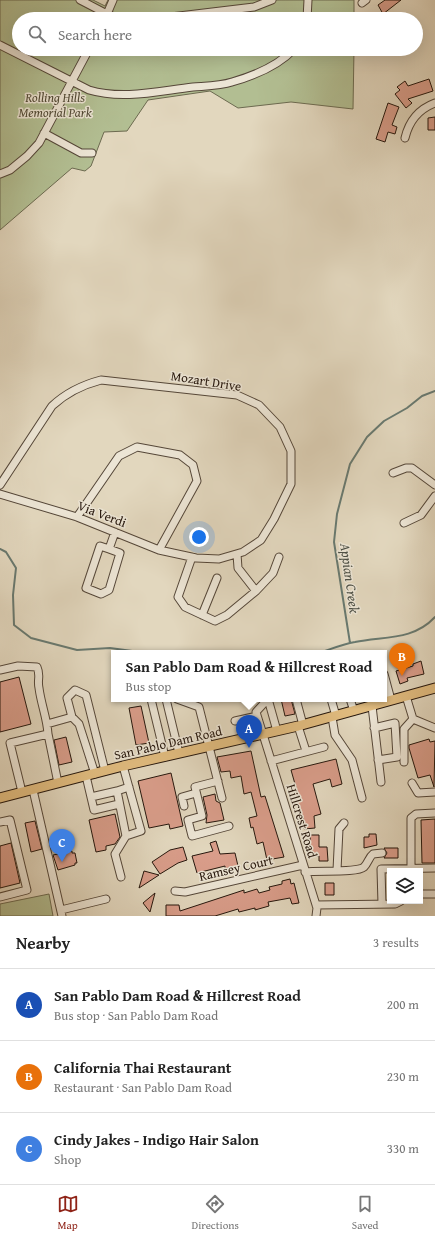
<!DOCTYPE html>
<meta charset="utf-8">
<style>
:root{--surface:#fff;--page:#f2f2f2;--text:#222;--muted:#767676;--line:#e0e0e0;--accent:#8f2418}
body{margin:0;font-family:"Gentium Book Plus",serif;background:var(--page);color:var(--text)}
.controls{position:absolute;right:12px;bottom:12px;display:grid;overflow:hidden;border-radius:0px;box-shadow:0 4px 16px #0002}
.controls button{width:36px;height:36px;display:grid;place-items:center;padding:0;border:0;border-bottom:1px solid var(--line);background:var(--surface);color:var(--text);font:20px sans-serif}
.you{position:absolute;left:199px;top:537px;width:14px;height:14px;margin:-10px;border:3px solid #fff;border-radius:50%;background:#1a73e8;box-shadow:0 0 0 6px #1a73e833}
.badge{display:grid;place-items:center;width:26px;height:26px;border-radius:50%;background:var(--accent);color:#fff;font-size:13px;font-weight:700}
.pin{position:absolute;translate:-50% -33px;filter:drop-shadow(0 1px 2px #0008)}
.pin::after{content:'';position:absolute;top:21px;width:14px;height:12px;background:inherit;clip-path:polygon(0 0,100% 0,50% 100%)}
.popup{position:absolute;left:111px;top:650px;width:276px;height:52px;box-sizing:border-box;display:grid;place-content:center;border-radius:0px;background:var(--surface);filter:drop-shadow(0 1px 3px #0005);font-size:13px;white-space:nowrap;color:var(--muted)}
.popup b{font-size:15px;color:var(--text)}
.popup::after{content:'';position:absolute;left:50%;top:100%;margin-left:-8px;border:8px solid transparent;border-top-color:var(--surface)}
.list{margin:0;padding:0;list-style:none}
h2{display:flex;justify-content:space-between;align-items:center;height:52px;margin:0;padding:0 16px;font-size:17px}
h2 small{font-size:13px;font-weight:400;color:var(--muted)}
.list li{display:grid;grid-template-columns:26px 1fr auto;gap:12px;align-items:center;box-sizing:border-box;height:72px;padding:0 16px;border-top:1px solid var(--line)}
.list b{display:block;font-size:15px;white-space:nowrap}
.list p{margin:0;font-size:13px;white-space:nowrap;color:var(--muted)}
.list em{font-size:13px;font-style:normal;color:var(--muted)}
.icon{flex:none;width:22px;height:22px;fill:none;stroke:currentColor;stroke-width:2;stroke-linecap:round;stroke-linejoin:round}
.map{position:relative;flex:none;width:435px;height:916px;overflow:hidden}
.search{position:absolute;background:var(--surface);box-shadow:0 4px 16px #0002;left:12px;right:12px;top:12px;height:44px;display:flex;align-items:center;gap:10px;box-sizing:border-box;padding:0 14px;border-radius:22px;color:var(--muted);font-size:15px}
.sheet{height:268px;background:var(--surface)}
nav{display:flex;justify-content:space-around;align-items:center;box-sizing:border-box;height:56px;border-top:1px solid var(--line);background:var(--surface);font-size:11px;color:var(--muted)}
nav a{display:grid;justify-items:center;gap:2px}
nav .on{color:var(--accent)}
.map>svg:first-child{display:block}
.green{fill:#b2be92;stroke:#6c6a50}
.lines{fill:none;stroke-linecap:round;stroke-linejoin:round}
.stream{stroke:#69796f;stroke-width:2}
.building{fill:#d99d8a;stroke:#26170d}
.minor-casing{stroke:#554739;stroke-width:9}
.major-casing{stroke:#26170d;stroke-width:11}
.minor{stroke:#ece5d5;stroke-width:7}
.major{stroke:#e1bc7f;stroke-width:9}
.labels{text-anchor:middle;dominant-baseline:central;stroke-width:3;stroke-linejoin:round;paint-order:stroke}
.park-label{font-size:13px;font-style:italic;fill:#504935;stroke:#ece5d5}
.street-label{font-size:13px;fill:#26170d;stroke:#ece5d5}
.water-label{font-size:14px;font-style:italic;fill:#4d5046;stroke:#ece5d5}
</style>
<div class="map">
<svg width="435" height="916" viewBox="0 0 435 916">
<rect width="100%" height="100%" fill="#e2d7be"/>
<filter id="stains"><feTurbulence type="fractalNoise" baseFrequency=".005" numOctaves="4"/><feColorMatrix values="0 0 0 0 .2 0 0 0 0 .09 0 0 0 0 .02 0 0 0 .5 -.17"/></filter>
<radialGradient id="worn" r=".72"><stop offset=".6" stop-color="#630" stop-opacity="0"/><stop offset="1" stop-color="#630" stop-opacity=".3"/></radialGradient>
<path class="green" d="M0,0H93L105,6L108,0H354V19H19V49H354L353,109L291,102L238,108L210,91L148,100L127,131L104,132L91,166L85,171L72,168L0,230Z
M49,894L53,916H0V904Z"/>
<g class="lines">
<path class="stream" d="M0,549L6,552L16,568L13,595L14,625L31,638L77,650L110,648L147,653
M350,643L334,542L337,514L350,464L367,437L384,421L407,408L422,396L435,391
M319,653C331,649 343,644 355,642C383,636 413,641 435,617"/>
</g>
<path class="building" d="M385,0H401L383,14L378,5Z
M429,79L433,91L408,99L412,103L406,108L395,94L400,90L397,87L405,81L408,86Z
M388,103L399,107L392,125L397,127L395,134L388,132L385,142L376,139Z
M435,117V130H428V118Z
M421,661L424,674L407,678L408,681L400,684L396,671L413,666V664Z
M19,677L31,724L0,732V682Z
M281,699H291L295,714L285,716Z
M141,706L149,743L136,745L129,708Z
M66,737L72,762L59,765L54,740Z
M429,739L430,742L435,741L434,787L430,775L418,778L409,748V745Z
M251,751L261,797L265,796L284,857L267,860L263,842L257,844L253,827L251,828L249,818L257,816L251,792L244,794L241,776L231,778L230,771L221,772L217,757Z
M336,759L342,784L332,787L330,779L313,784L321,814L314,816L315,828L304,829L303,818H301L294,792L297,791L291,770Z
M171,773L183,826L170,829L169,824L149,828L138,781Z
M215,794L216,801L220,803L224,820L206,823L207,815L203,797Z
M115,814L120,837L115,844L106,846V850L96,852L89,820Z
M435,819V863H422L421,820Z
M35,821L42,849L31,852L25,823Z
M369,834H376L377,845L364,848V837H369Z
M310,835H319V847H327L328,861H319V856H311Z
M216,841L220,854L235,853L238,866L225,869V866L197,873L192,856L213,851L210,843Z
M11,843L20,883L0,888V846Z
M183,847L187,860L178,863L160,874L152,862L170,850Z
M384,848H398V858H384L387,853Z
M72,851V853H75L77,863H75V865L58,870L53,855Z
M144,871L159,875L139,888Z
M290,879L291,884L294,883L299,903L292,904L290,898L268,902L269,906L255,910V908L239,912L238,909L215,916H166V905H179L180,911L244,890V893L257,889L259,893L270,890L269,887L282,884V881Z
M325,883H334V895H325Z
M155,893L150,912L143,903Z"/>
<g class="lines">
<g class="minor-casing">
<path id="minor" d="M80,0L107,14L104,19
M113,0L107,14L119,19
M362,3L366,0
M154,19L254,7L272,0
M307,19L308,0
M0,45L89,90C123,100 158,91 193,87C205,86 220,86 232,82C253,76 279,65 294,49
M44,133L81,153H92
M405,138C409,121 419,109 435,103
M0,174L10,170L27,156L39,143L89,49
M393,473L406,468H412L435,485
M0,485L52,406C67,392 82,385 101,380L237,395L259,405L280,427L291,451V484L274,519L261,540L243,552L219,559L196,558L159,550L77,517L0,494
M77,517L119,456L137,447L180,455L193,465L197,481L159,550
M404,523L421,515L435,496
M109,549L120,553L109,590L101,594L86,588L100,546L109,549L115,532
M237,554L238,568L256,591L273,573L279,557
M192,557L178,597L185,607L215,621L227,615L256,591
M202,615L217,578
M0,670L18,666L37,667C41,676 37,679 39,688C41,704 47,718 48,734
M384,674L391,700
M406,696L413,719
M151,699L165,757
M166,699L179,753
M177,699L199,707L222,798
M268,699L256,712L317,908L316,916
M268,699L277,731
M296,699L303,725
M331,699L336,716
M350,699L354,711
M372,706L381,782
M332,717L335,735L352,760L362,798
M235,721L257,716
M47,724L72,717
M298,726L306,751
M374,728L395,723L397,757L378,760
M271,761L324,747
M404,762V729L413,719L435,728
M123,766L141,831L126,836L117,791L129,787
M95,774L79,724L72,717L67,698L75,690L86,695L105,771
M86,776L94,810L119,804
M218,781L195,787L202,816L188,820L192,836L229,826
M412,783L418,793L435,792
M33,790L62,916
M22,792L10,743L48,734L58,783
M91,797L117,791
M184,806L182,797L196,793
M0,822L10,820L27,890L0,897
M337,870L339,829L344,823
M411,871V818L416,814L435,813
M305,872C318,870 357,873 364,867C368,863 369,857 373,854L382,853
M121,877L115,854L126,836
M175,891L185,892L303,865
M420,894H435
M382,904L381,869L435,868
M316,905L395,904L401,901
M61,910L106,899"/>
</g>
<g class="major-casing">
<path id="major" d="M0,798L123,766L298,726L435,688"/>
</g>
<use href="#minor" class="minor"/>
<use href="#major" class="major"/>
</g>
<g class="labels">
<g class="park-label">
<text x="55" y="97">Rolling Hills<tspan x="55" dy="15">Memorial Park</tspan></text>
</g>
<g class="street-label">
<text transform="translate(206 381) rotate(9)">Mozart Drive</text>
<text transform="translate(102 514) rotate(21)">Via Verdi</text>
<text transform="translate(168 743) rotate(-13)">San Pablo Dam Road</text>
<text transform="translate(302 821) rotate(73)">Hillcrest Road</text>
<text transform="translate(236 868) rotate(-13)">Ramsey Court</text>
</g>
<g class="water-label">
<text transform="translate(350 578) rotate(82)">Appian Creek</text>
</g>
</g>
<rect width="100%" height="100%" filter="url(#stains)"/>
<rect width="100%" height="100%" fill="url(#worn)"/>
</svg>
<div class="controls">
<button><svg class="icon" aria-label="layers" viewBox="0 0 24 24"><path d="M12 4l9 5-9 5-9-5zM3 14l9 5 9-5"/></svg></button>
</div>
<div class="you"></div>
<div class="pin badge" style="left:249px;top:748px;background:#1a4fb4">A</div>
<div class="popup"><b>San Pablo Dam Road &amp; Hillcrest Road</b>Bus stop</div>
<div class="pin badge" style="left:402px;top:676px;background:#e8710a">B</div>
<div class="pin badge" style="left:62px;top:862px;background:#3f7fe0">C</div>
<div class="search"><svg class="icon" aria-label="search" viewBox="0 0 24 24"><circle cx="10" cy="10" r="6"/><path d="M15 15l6 6"/></svg>Search here</div>
</div>
<section class="sheet">
<h2>Nearby<small>3 results</small></h2>
<ul class="list">
<li><span class="badge" style="background:#1a4fb4">A</span><div><b>San Pablo Dam Road &amp; Hillcrest Road</b><p>Bus stop · San Pablo Dam Road</p></div><em>200 m</em></li>
<li><span class="badge" style="background:#e8710a">B</span><div><b>California Thai Restaurant</b><p>Restaurant · San Pablo Dam Road</p></div><em>230 m</em></li>
<li><span class="badge" style="background:#3f7fe0">C</span><div><b>Cindy Jakes - Indigo Hair Salon</b><p>Shop</p></div><em>330 m</em></li>
</ul>
</section>
<nav>
<a class="on"><svg class="icon" aria-label="map" viewBox="0 0 24 24"><path d="M3 6l6-2 6 2 6-2v14l-6 2-6-2-6 2zM9 4v14M15 6v14"/></svg>Map</a>
<a><svg class="icon" aria-label="directions" viewBox="0 0 24 24"><path d="M12 3l9 9-9 9-9-9zM9 14v-3h6M13 9l2 2-2 2"/></svg>Directions</a>
<a><svg class="icon" aria-label="saved" viewBox="0 0 24 24"><path d="M7 4h10v16l-5-4-5 4z"/></svg>Saved</a>
</nav>
